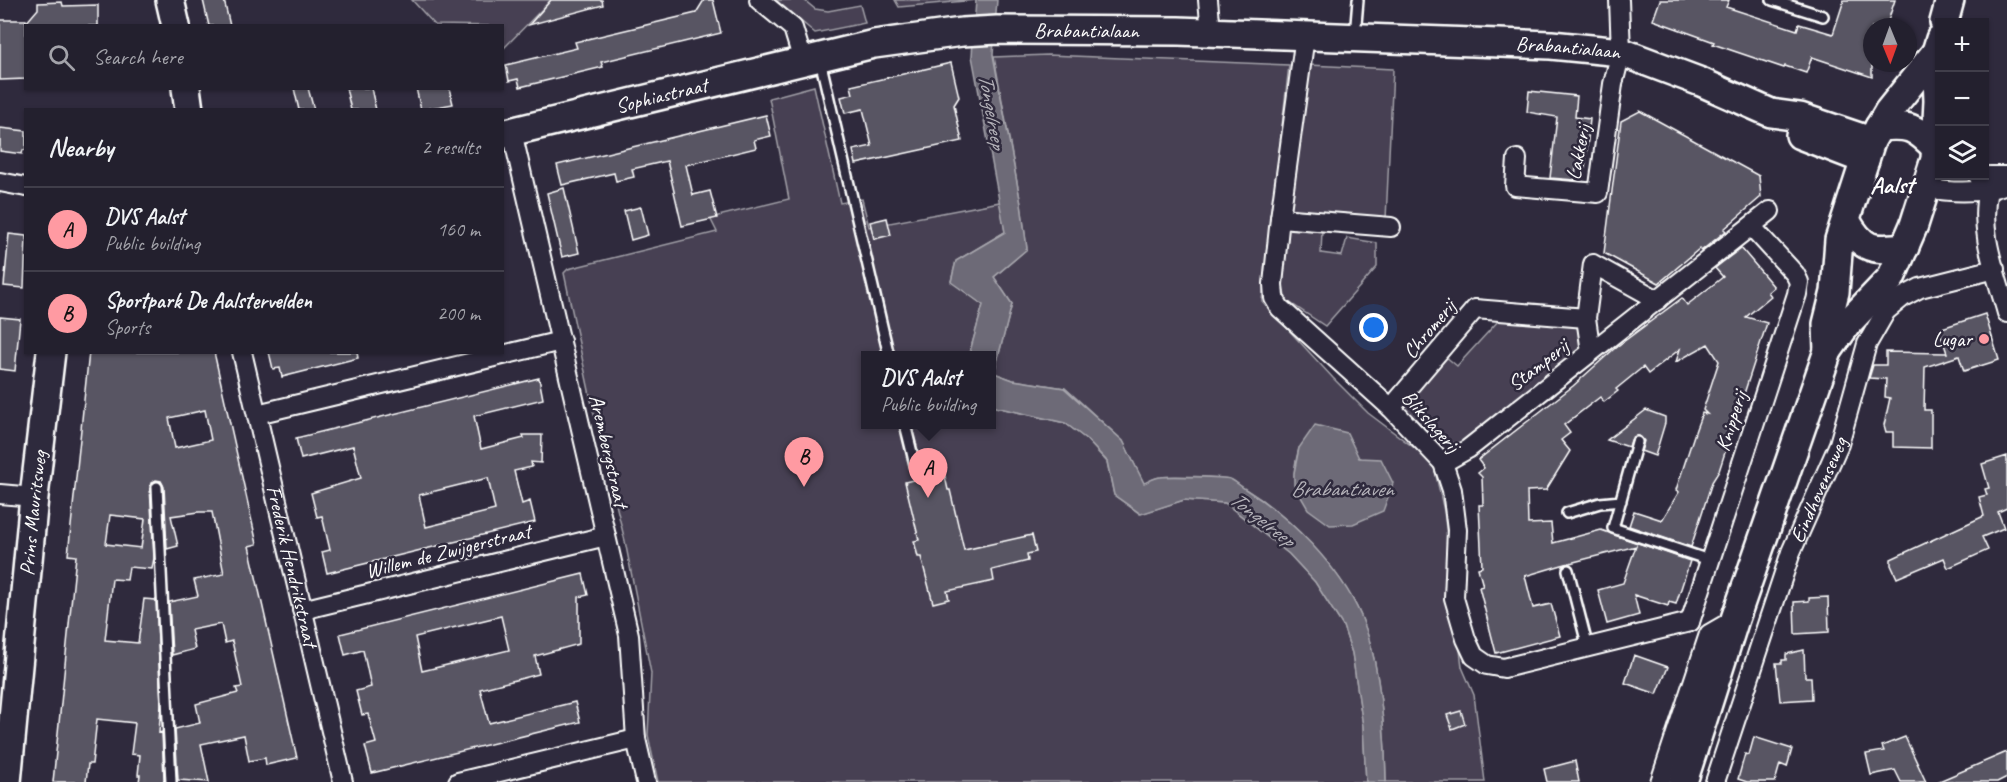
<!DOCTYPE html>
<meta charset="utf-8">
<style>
:root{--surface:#23202e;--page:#2b2836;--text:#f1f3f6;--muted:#a3a3aa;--line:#403e4a;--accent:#ff9aa2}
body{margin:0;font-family:Caveat,sans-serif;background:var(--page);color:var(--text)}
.controls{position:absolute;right:18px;top:18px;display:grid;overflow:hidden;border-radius:0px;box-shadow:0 2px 4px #0004}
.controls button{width:54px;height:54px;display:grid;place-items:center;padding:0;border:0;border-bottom:2px solid var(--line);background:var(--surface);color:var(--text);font:30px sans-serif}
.compass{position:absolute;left:1863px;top:18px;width:54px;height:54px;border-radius:50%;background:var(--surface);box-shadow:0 2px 4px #0004;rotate:179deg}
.you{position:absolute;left:1374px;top:328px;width:21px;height:21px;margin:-15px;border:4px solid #fff;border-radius:50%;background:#1a73e8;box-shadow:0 0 0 9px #1a73e833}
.badge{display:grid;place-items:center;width:39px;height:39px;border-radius:50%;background:var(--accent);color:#111;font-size:20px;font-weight:700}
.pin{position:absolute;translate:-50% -50px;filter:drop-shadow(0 2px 3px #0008)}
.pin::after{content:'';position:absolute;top:32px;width:21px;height:18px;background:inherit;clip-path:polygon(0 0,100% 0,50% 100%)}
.popup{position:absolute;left:861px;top:351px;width:135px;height:78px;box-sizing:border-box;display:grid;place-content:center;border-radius:0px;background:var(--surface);filter:drop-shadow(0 2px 4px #0005);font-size:20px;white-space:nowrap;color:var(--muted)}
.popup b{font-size:22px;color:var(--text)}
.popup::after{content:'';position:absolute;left:50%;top:100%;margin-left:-12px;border:12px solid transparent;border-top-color:var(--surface)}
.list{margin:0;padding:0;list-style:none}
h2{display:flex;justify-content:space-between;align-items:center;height:78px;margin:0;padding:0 24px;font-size:26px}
h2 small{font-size:20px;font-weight:400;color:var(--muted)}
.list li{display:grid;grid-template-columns:39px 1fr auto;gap:18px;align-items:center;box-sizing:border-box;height:84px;padding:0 24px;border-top:2px solid var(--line)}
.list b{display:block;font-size:22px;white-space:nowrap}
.list p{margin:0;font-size:20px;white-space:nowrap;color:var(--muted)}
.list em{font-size:20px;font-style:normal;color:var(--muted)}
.icon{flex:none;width:33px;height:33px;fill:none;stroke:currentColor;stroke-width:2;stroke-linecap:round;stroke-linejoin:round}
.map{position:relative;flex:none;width:2007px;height:782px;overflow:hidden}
.search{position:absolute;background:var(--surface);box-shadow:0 2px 4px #0004;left:24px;top:24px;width:480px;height:66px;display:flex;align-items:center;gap:15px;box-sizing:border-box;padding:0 21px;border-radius:0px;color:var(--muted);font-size:22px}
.panel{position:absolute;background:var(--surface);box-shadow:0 2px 4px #0004;left:24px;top:108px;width:480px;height:246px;border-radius:0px}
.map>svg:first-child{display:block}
.green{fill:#464152;stroke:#a2a0a8;stroke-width:1.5;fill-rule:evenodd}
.water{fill:#6d6a77;stroke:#a7a6ad;stroke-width:1.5}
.building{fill:#595564;stroke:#fff;stroke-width:1.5;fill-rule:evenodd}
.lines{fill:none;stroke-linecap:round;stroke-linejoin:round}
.lane-casing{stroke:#fff;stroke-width:14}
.street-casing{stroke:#fff;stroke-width:22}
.secondary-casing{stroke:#fff;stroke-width:32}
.lane{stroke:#2f2a3d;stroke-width:9}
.street{stroke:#2f2a3d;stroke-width:18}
.secondary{stroke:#2f2a3d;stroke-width:27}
.poi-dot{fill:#ff9aa2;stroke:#2f2a3d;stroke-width:2}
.labels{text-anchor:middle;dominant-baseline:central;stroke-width:5;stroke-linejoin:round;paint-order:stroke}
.street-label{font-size:21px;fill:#fff;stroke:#2f2a3d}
.poi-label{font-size:21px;fill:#fff;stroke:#2f2a3d;text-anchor:end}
.water-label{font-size:22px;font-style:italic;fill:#b6b4bb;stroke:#2f2a3d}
.quarter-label{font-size:24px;font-weight:bold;fill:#fff;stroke:#2f2a3d}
</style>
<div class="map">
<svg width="2007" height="782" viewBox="0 0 2007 782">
<rect width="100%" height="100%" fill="#2f2a3d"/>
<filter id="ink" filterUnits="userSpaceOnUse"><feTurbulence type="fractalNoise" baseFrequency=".0167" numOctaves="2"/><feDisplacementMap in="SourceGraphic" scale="12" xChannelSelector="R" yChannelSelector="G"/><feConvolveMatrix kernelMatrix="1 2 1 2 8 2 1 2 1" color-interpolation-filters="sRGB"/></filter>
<g filter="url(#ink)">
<path class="green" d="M412,0H551L503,49L502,26L435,25Z
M776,0H804L815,9L828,11L860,5L865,23L815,33Z
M895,0H976L899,7Z
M1048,55L1289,65L1262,301L1333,378L1368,413L1433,462L1444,511L1462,667L1474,695L1485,782H1386C1385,731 1381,663 1361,616C1340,568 1289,516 1245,489C1240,486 1235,481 1229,479C1223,477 1169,475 1161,477C1156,477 1149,481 1144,484L1123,441L1065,388L1013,380L994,373L1012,304L994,277L1027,249L1021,204L994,57ZM1299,448L1359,458L1298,493C1291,478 1295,464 1299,448Z
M1308,65L1393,69L1386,219L1289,212Z
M814,86L840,203L862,199L869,227L1000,202L1005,232L956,261L951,281L983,305L969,355L865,356V424H991V406L1065,423L1086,439L1107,462L1114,495L1140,514L1184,500L1225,503L1289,554L1315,582L1343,626L1352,653L1363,726L1366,782H658L648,735L651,673L625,541L594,414L564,273L568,269L717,232L710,218L789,199L769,98Z
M1288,226L1322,230L1321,253L1342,256L1347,238L1377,243V267L1325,326L1286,300L1281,276Z
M1500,319L1578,327L1581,353L1464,443H1442L1402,407L1445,356L1457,366Z"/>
<path class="water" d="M976,0H997L993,55L1021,204L1027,249L994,277L1012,304L994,373L1013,380L1064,388L1123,441L1144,483C1149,481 1156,477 1161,477C1169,476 1223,477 1230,479C1235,481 1240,486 1245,489C1289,516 1340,567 1361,616C1381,663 1385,731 1386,782H1366L1363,726L1352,653L1343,626L1315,582L1289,554L1225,503L1184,500L1141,514L1114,495L1107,461L1086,439L1065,423L991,406V356L969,355L983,305L951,282L956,261L1005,232L972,56Z
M1315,425L1347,433L1359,458L1381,459L1393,483L1383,511L1353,524L1330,525L1308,509L1294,485V473L1299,448Z"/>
<path class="building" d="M203,0H224L230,26H209Z
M551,0H602L603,5L529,25Z
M704,0H713L721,33L601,62L603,67L520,87L518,79L509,81L506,65L577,48L575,42L696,13Z
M1660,0H1729L1726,7L1797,30L1799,24L1833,34L1844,0H1895L1886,27H1872V77L1812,57L1806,73L1785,66L1784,68L1713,44L1714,42L1653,20Z
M62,2L63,6L98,5V26H26V79L0,80V20H26V23L38,9V3Z
M951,63L959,97L954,105L962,141L856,164L853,150L872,146L863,109L845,113L841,97L853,94L851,86Z
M294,88H308L314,110H299Z
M346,88H371L376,110H351Z
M416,88H449L453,104L421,110Z
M1529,91L1577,96L1575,117L1590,119L1585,168L1576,167L1575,180L1550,178L1557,117L1527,112Z
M1640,111L1759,176L1761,197L1724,229L1726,231L1701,251L1699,249L1659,283L1604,253L1621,121Z
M766,115L771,136L754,140L756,148L686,165L693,195L710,191L717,218L682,226L667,161L632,169L634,177L616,181L614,173L562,185L557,165Z
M0,128L26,131V150H23L22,154L0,151Z
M564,188L579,253L562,257L547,193Z
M641,207L648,235L631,240L624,211Z
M887,218L891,235L874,239L870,222Z
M9,234L26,236L24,288L4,286Z
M1741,248L1774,287L1768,292L1771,296L1746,317L1767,323L1719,471L1712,482L1691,547L1629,526L1634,511L1662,520L1679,492L1676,490L1696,429L1702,413L1707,414L1703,410L1719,361L1708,344L1676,362L1680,349L1648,374L1643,367L1616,389L1618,391L1604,402L1600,397L1564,425L1570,433L1561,440L1570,451L1546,490L1527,491L1528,524L1551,523L1553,543L1601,530L1690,561L1676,604L1669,602L1668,606L1634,595L1639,615L1607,624L1598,590L1623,583L1636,546L1562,565L1525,576L1533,608L1551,604L1560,636L1496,653L1479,587L1483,586L1478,568L1482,567L1479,505H1483L1482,477L1478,473L1484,468L1478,460L1573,386L1615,348L1682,298L1687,305L1723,277L1715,268Z
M1985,314L1999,360L1964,371L1959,356L1925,367L1924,410H1931V448L1893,447V432H1886L1884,425L1890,398L1885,397L1886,379L1869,378L1873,365H1886V352L1947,353L1939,329Z
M0,317L20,319L15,371L0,369Z
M89,352H214L257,544L249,546L297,758L266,765L265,758L249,761L244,735L201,744L209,782L178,780L175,729L200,723L196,704L238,693L236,688L242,687L232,641L225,643L221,624L191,630L195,649L172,655L169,602L198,596L194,580L224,574L212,512H199L171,516L178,546L167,549L164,487L161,481L156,480L151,483L150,487L154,558L152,569L129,567L127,580L112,579L105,640L138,643L144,599L156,600L161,704L159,733L162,732L164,779L163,782H139L140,775H138L140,755L131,754L135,723L97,719L92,764H88L86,782H53L76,556L68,555ZM205,410L211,440L175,448L169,418ZM110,515L145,519L141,548L106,544Z
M269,352H357L358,358L282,377L280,368L273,369Z
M539,378L543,399L474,416L481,449L524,438L523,435H542L541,463L531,462L532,467L514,471L522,504L530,501L535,522L327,573L322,552L330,550L322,516L317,517L311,493L361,478L353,446L301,459L296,438ZM488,478L495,510L426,527L419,495Z
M1646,410L1665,417V423L1655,456L1641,451L1644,441L1639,436L1632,438L1629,447L1607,440Z
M2007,456V508L1998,512L2004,528L1982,537L1988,550L1948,568L1944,558L1897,578L1891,565V559L1984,516L1979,497L1987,495L1985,489L1989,488L1982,464Z
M944,472L948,490H950L964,550L1032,535L1036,552L1027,554L1028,561L992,570L994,581L947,591L949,599L933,603L921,557H918L914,541L919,540L905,482Z
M583,574L588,595L579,597V644L535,656L539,674L480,689L489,723L575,702L580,722L372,773L365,746L376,743L368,714L362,715L356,691L371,687L363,650L345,655L340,634ZM501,616L509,650L422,671L415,637Z
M1828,597L1829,632L1795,634L1794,602L1809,601V598Z
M1804,650L1805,677H1811L1812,699L1780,701L1776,663H1782V660H1786V654Z
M1634,655L1668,667L1657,694L1625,683Z
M1461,711L1465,724L1452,729L1447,715Z
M1754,737L1792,749L1787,767L1780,764L1775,782H1747L1738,779L1745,754L1749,755Z
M1905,737L1926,782H1901L1895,770L1871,775L1866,754L1884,751L1882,746Z
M2007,752V777L1997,782H1937Z
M1575,761L1579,782H1547L1544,769Z"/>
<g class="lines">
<g class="lane-casing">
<path id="lane" d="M1772,0L1823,16
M1355,36L1358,0
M820,60L889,356
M905,424L916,469
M1637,442L1613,528L1709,560
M157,487L171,782
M1567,513L1600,503L1621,501
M1568,570L1588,648"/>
</g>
<g class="street-casing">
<g id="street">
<path d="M759,0L793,28L803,61"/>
<path d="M1208,0L1211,32"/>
<path d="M1305,36L1280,218L1273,284L1274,298L1280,308L1391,408L1443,463L1452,490L1457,530L1454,598L1466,639L1474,656L1487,665L1504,668L1690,622"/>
<path d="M512,132L629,635L636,739L646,782"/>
<path d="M1517,159L1515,186L1598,193L1613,84L1621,52L1619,0"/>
<path d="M1978,176H2007"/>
<path d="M0,182L26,187"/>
<path d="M1926,188C1953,193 1981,194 2007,184"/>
<path d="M1988,190C1978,231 1996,273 2007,313"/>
<path d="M1280,218L1391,227"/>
<path id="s1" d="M242,352L343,782"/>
<path d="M1591,352L1586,318L1593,264L1658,300"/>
<path d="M1391,408L1475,309L1586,318"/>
<path d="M257,414L561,341"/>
<path d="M1443,463L1468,449L1770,211"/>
<path d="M0,494L34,497"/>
<path d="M302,610L606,536"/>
<path d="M1690,622L1797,294L1799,282L1795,274L1752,227"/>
<path d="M458,782L636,739"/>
<path d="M1660,782L1709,634L1735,619"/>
<path id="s2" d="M1715,782L1791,552L1839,444L1867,344L1886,311L1903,297L1920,288L1995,269"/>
</g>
</g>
<g class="secondary-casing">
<g id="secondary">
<path d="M170,0L176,26"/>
<path d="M1944,22L1950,0"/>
<path d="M186,88L189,110"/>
<path d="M1879,127C1909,124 1915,127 1936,148"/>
<path id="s3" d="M502,134L874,44L962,32L997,30L1178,31L1551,45L1621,52L1701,82L1771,113L1800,117L1871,141"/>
<path d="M1800,135L1865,160"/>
<path d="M1847,222C1863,250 1873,251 1905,247"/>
<path d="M1828,351L1827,324L1835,292L1839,240L1871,141L1888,112L1936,52"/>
<path id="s4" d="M7,782L34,497L51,352"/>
<path d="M1683,782L1735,619L1828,351L1847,324L1891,278L1914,225L1935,159L1938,101L1936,52L1940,39"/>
</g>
</g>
<use href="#lane" class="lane"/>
<use href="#street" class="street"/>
<use href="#secondary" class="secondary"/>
</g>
</g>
<circle class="poi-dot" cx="1984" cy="339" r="6"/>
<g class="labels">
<g class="street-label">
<text stroke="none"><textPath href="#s3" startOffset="596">Brabantialaan</textPath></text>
<text stroke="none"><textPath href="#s3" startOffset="1078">Brabantialaan</textPath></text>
<text stroke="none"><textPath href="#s3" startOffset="164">Sophiastraat</textPath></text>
<text transform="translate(1578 152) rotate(-79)">Lakkerij</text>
<text transform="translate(1429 329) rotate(-50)">Chromerij</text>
<text transform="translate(1538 365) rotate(-38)">Stamperij</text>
<text transform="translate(1431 421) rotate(48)">Blikslagerij</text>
<text transform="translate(1731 421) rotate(-72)">Knipperij</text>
<text transform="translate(609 451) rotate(77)">Arembergstraat</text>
<text stroke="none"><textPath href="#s2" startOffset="310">Eindhovenseweg</textPath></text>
<text stroke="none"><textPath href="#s4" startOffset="270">Prins Mauritsweg</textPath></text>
<text transform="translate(448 551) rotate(-14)">Willem de Zwijgerstraat</text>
<text stroke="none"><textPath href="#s1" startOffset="220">Frederik Hendrikstraat</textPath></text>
</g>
<g class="poi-label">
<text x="1972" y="339">Lugar</text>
</g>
<g class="water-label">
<text transform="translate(992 111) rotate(80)">Tongelreep</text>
<text x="1342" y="489">Brabantiaven</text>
<text transform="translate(1262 519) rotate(38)">Tongelreep</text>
</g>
<g class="quarter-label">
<text x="1892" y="185">Aalst</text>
</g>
</g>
</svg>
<div class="controls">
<button>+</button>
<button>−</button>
<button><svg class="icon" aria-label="layers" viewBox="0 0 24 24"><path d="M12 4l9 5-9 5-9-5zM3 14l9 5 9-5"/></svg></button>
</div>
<svg class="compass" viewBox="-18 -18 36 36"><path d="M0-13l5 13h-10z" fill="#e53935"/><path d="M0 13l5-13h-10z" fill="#a3a3aa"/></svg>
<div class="you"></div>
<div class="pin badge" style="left:928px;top:498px">A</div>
<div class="popup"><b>DVS Aalst</b>Public building</div>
<div class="pin badge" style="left:804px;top:487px">B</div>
<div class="search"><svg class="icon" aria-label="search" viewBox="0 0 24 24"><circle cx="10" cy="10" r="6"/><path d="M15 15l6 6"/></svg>Search here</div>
<section class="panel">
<h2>Nearby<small>2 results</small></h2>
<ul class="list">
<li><span class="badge">A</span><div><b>DVS Aalst</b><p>Public building</p></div><em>160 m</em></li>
<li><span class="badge">B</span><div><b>Sportpark De Aalstervelden</b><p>Sports</p></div><em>200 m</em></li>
</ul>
</section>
</div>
